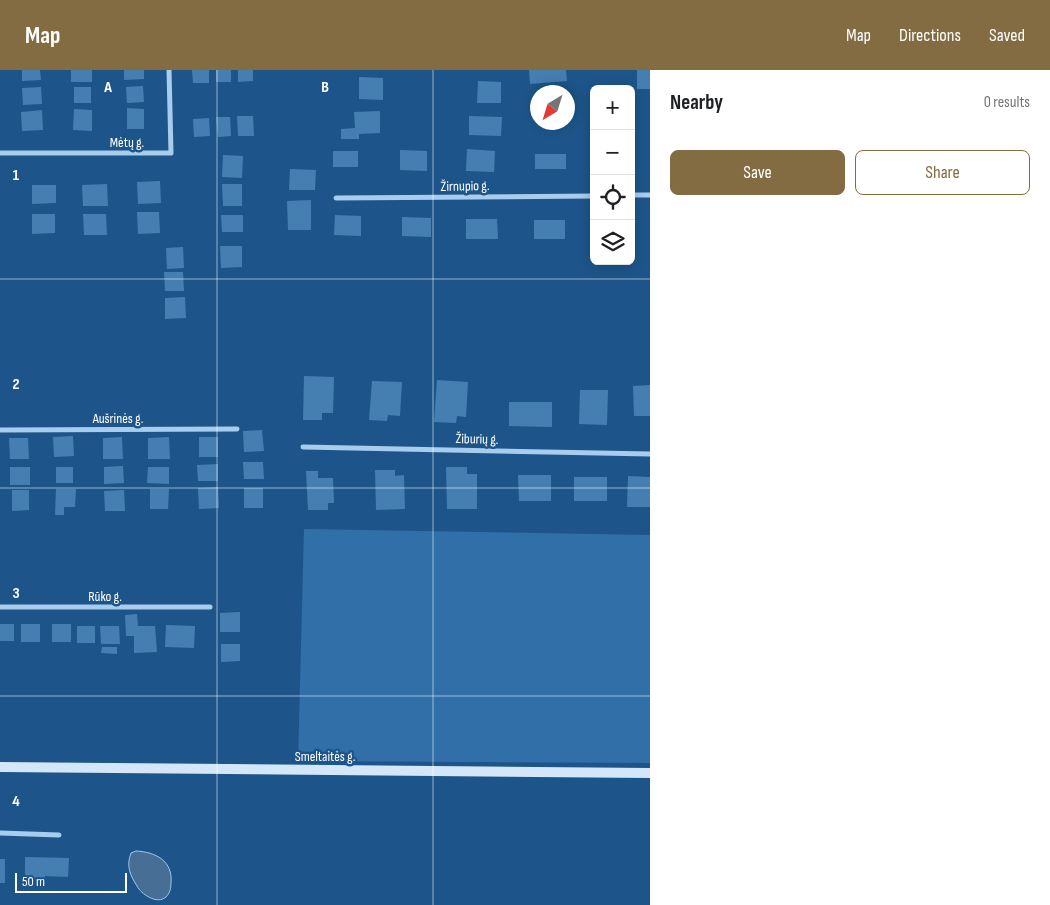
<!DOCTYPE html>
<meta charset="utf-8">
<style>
:root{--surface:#fff;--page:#f2f2f2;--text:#202124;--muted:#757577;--line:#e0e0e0;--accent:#836b42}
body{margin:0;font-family:"Sofia Sans Condensed",sans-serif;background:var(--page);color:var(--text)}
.controls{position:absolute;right:15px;top:15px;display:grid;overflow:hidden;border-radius:8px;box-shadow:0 2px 12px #0003}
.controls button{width:45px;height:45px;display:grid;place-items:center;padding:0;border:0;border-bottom:1px solid var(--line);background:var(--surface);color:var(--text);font:25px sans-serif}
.compass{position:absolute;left:530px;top:15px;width:45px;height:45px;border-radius:50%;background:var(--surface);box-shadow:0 2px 12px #0003;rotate:218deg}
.scale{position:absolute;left:15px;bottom:12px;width:112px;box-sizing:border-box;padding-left:5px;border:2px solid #fff;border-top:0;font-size:14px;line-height:18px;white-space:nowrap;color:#fff;-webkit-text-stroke:4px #1d558a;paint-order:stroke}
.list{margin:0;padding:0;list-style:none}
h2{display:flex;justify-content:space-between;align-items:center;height:65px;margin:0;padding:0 20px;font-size:21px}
h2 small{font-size:16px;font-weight:400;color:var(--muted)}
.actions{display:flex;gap:10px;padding:15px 20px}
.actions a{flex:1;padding:11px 0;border:1px solid var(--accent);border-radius:8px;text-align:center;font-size:18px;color:var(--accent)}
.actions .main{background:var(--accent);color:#fff}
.icon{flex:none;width:28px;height:28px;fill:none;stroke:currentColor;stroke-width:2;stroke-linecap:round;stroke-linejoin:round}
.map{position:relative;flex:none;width:650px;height:835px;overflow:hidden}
header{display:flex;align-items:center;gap:30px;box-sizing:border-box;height:70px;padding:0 25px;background:var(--accent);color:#fff}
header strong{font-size:24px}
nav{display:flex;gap:28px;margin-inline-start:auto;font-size:18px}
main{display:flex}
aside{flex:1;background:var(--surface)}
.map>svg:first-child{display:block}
.grass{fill:#306fa8}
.water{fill:#476f95;stroke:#9bc8ee}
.building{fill:#457fb2}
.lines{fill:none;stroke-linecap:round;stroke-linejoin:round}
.street{stroke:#a8ccec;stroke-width:5}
.secondary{stroke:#d4e7f9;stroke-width:10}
.grid{fill:none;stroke:#fff;stroke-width:1;stroke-opacity:0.55}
.labels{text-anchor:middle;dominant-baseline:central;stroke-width:5;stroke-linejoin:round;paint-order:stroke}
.street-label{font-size:14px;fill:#fff;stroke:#1d558a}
.grid-label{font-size:16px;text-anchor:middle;font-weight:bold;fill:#fff;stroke:#1d558a;stroke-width:5;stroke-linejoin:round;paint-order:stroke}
</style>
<header>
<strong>Map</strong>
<nav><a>Map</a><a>Directions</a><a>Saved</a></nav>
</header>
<main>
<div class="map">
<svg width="650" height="835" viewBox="0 0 650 835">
<rect width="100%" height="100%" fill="#1d558a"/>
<path class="grass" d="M304,459L650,465V693L298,691Z"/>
<path class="water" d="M136,781C156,782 173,791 171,813C171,818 170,823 166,827C157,835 141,824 137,816C130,805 126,796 131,783Z"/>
<path class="building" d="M22,0H40L41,10L22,11Z
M71,0H92V12H71Z
M124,0H144V9L124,10Z
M192,0H209V13H193Z
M216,0H231V12H216Z
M238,0H253V11L238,12Z
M529,0H566L567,11L530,14Z
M637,0H650V19H637Z
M359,7L383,8V30L359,29Z
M478,11L501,12V33H477Z
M143,16L144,32L127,33L126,17Z
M41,17L42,34L23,35L22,18Z
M74,17H91V33H74Z
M127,38L144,39V59H127Z
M74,39L92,40V61L73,60Z
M42,40L43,60L22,61L21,42Z
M380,41V63L359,64V69H341V59L355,58L354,42Z
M237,46H253L254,66H238Z
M469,46L502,47L501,66L469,65Z
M216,47H230L231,66L218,67Z
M209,48L210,66L194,67L193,49Z
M467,79L495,81L494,102L466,101Z
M400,80L427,81V101L400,100Z
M333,81H358V97H333Z
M535,84H566V99H535Z
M223,85L243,86L242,108L222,107Z
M290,99L316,100L315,120H289Z
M160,111L161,133L138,134L137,112Z
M107,114L108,136H83L82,115Z
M222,114H242V136H223Z
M32,115H56V133L32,134Z
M311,130V160H288L287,131Z
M137,142H159L160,163L138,164Z
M32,144H55V163L32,164Z
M83,144H106L107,165H84Z
M221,145H243V162H222Z
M335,145L361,146V166L334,165Z
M402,147L431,148V167L402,166Z
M466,149H497L498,169H466Z
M534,150H565V169H534Z
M631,150H635V168H631Z
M220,176H242V197L221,198Z
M183,177L184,198L167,199L166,178Z
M164,202H183L184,221H165Z
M185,227L186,248L165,249V228Z
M304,306L334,307L333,343H322V350H303Z
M437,310L468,312L466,347L457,346L456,353L434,352Z
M372,311L402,312L400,346L388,345L387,351L369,350Z
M650,315V346H634L633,316Z
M580,320H608L607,355L579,354Z
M509,332H552V357L509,356Z
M262,360L264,381L244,382L243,361Z
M73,366L74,386L54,387L53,367Z
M122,367L123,389H103V368Z
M169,367L170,389H148V368Z
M199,367H218V387H199Z
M9,368H28L29,389H10Z
M243,392H263L264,409H244Z
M218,394V411H198L197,395Z
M123,396L124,413L104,414V397Z
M10,397H30V415H10Z
M56,397H73V413H56Z
M148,397H169V414L147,413Z
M446,397H467V404H477V439H447Z
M375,400H395V406L404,405L405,439L376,440Z
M306,401H318V408H333L334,433H328V440H308Z
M518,405H551V431H519Z
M628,406L650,407V437H627Z
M574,407H607V431H574Z
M218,417L219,438L199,439L198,418Z
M244,418H263V438H244Z
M56,419H76L75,437H64V445H55Z
M150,419H169L168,439H150Z
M12,420H29V440L12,441Z
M124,420L125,441H105L104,421Z
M240,542V562H220V543Z
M137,544L138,556H155L157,582L134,583V566H126L125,545Z
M0,554H14V571H0Z
M21,554H40V572H21Z
M52,554H71V572H52Z
M166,555L195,556L194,578L165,577Z
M77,556H95V573H77Z
M100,556H119L120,574H101Z
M221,574H240V591L221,592Z
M102,577H117V584L101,583Z
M25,787L69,788L68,807L45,806V812L25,811Z
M0,789H5V813H0Z"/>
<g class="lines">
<path class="street" d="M0,83H171L169,0
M631,125H650
M336,128L594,126
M0,360L237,359
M303,377L650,384
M0,537H210
M0,763L59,765"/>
<path class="secondary" d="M0,697L650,703"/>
</g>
<path class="grid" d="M217,0V835M433,0V835M0,209H650M0,418H650M0,626H650"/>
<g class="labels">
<g class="street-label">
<text x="127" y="72">Mėtų g.</text>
<text transform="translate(465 116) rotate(-1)">Žirnupio g.</text>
<text x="118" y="348">Aušrinės g.</text>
<text transform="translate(477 369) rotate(1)">Žiburių g.</text>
<text x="105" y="526">Rūko g.</text>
<text x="325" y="686">Smeltaitės g.</text>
</g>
</g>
<g class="grid-label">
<text x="108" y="22">A</text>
<text x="325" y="22">B</text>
<text x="16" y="110">1</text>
<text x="16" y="319">2</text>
<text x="16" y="528">3</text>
<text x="16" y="736">4</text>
</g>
</svg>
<div class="controls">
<button>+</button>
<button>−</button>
<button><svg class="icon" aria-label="locate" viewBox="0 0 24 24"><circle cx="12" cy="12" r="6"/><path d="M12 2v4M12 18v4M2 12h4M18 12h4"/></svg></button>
<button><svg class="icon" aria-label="layers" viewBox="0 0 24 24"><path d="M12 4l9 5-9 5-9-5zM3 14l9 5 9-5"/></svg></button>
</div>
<svg class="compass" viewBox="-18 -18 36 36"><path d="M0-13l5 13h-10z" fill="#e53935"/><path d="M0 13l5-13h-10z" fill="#757577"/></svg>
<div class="scale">50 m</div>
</div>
<aside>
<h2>Nearby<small>0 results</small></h2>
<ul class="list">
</ul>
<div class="actions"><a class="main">Save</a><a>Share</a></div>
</aside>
</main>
